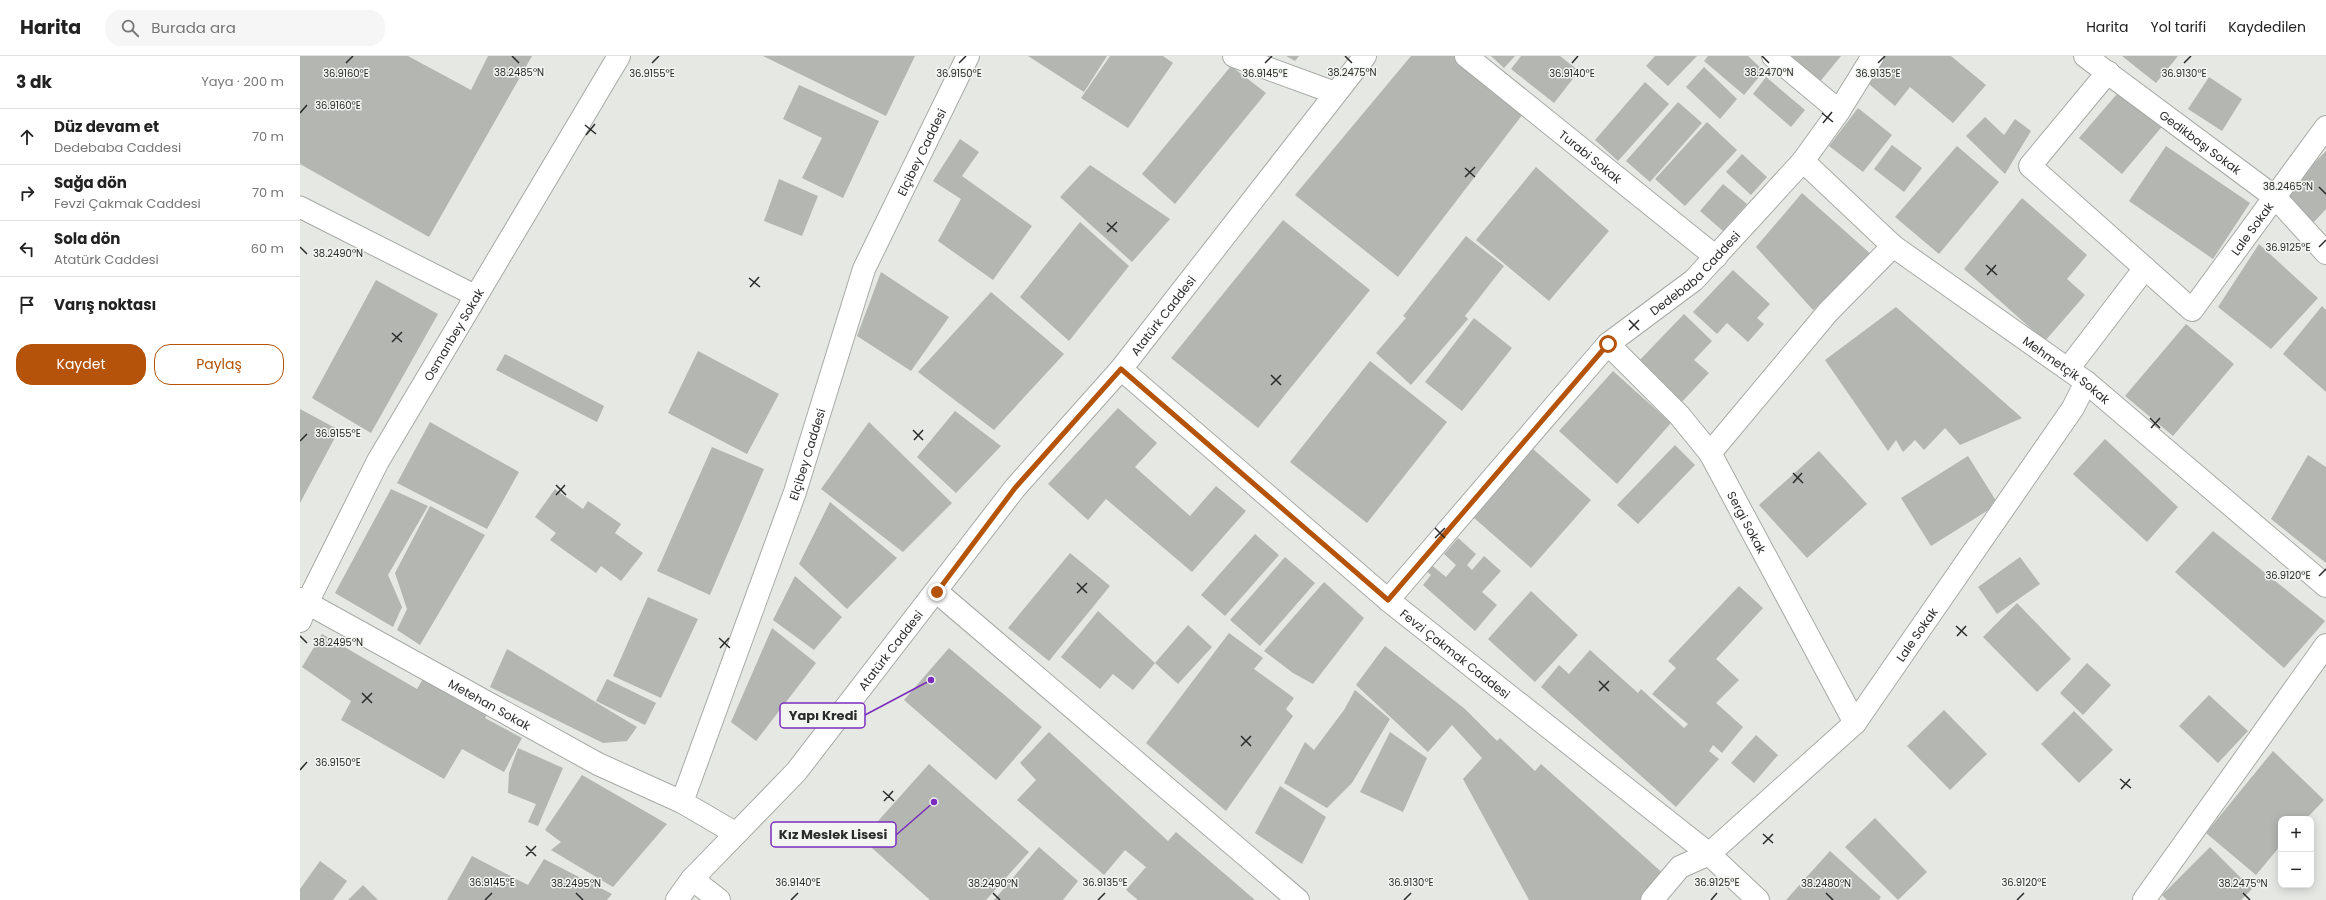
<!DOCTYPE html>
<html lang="tr">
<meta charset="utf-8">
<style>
:root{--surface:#fff;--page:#f6f6f6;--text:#222;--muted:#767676;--line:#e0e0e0;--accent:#b45309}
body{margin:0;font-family:Poppins,sans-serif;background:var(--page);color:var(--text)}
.controls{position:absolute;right:12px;bottom:12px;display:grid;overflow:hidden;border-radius:8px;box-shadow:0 2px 10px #0003}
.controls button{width:36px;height:36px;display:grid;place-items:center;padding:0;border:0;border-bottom:1px solid var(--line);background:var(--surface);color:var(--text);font:20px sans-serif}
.stop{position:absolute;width:12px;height:12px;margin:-9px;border:3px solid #b45309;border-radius:50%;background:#fff}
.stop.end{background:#b45309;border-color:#fff;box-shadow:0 1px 4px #0008}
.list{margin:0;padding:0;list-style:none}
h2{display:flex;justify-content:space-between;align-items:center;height:52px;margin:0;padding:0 16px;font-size:17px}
h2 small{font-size:13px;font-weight:400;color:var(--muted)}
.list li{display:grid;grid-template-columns:26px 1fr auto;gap:12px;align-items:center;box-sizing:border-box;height:56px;padding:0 16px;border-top:1px solid var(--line)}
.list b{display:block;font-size:15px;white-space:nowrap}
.list p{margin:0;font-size:13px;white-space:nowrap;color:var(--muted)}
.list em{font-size:13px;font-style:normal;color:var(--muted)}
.actions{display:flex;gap:8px;padding:12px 16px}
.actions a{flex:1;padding:9px 0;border:1px solid var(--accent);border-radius:16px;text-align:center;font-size:14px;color:var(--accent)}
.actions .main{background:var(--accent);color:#fff}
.icon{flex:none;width:22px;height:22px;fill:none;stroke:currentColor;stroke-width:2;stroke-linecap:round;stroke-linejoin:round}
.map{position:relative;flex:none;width:2026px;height:844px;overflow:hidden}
header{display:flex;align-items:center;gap:24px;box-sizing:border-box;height:56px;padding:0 20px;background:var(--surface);border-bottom:1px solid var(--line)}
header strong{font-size:19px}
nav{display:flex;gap:22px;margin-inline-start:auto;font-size:14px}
.search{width:280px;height:36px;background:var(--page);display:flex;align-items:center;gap:10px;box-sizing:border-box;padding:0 14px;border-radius:16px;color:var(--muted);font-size:15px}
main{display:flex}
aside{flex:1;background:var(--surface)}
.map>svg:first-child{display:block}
.building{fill:#b3b6b1}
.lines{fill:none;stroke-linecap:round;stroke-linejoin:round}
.service-casing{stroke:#a8aaa6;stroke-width:23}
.minor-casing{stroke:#a8aaa6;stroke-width:24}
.tertiary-casing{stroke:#a8aaa6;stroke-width:24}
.secondary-casing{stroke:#a8aaa6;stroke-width:24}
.service{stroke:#fff;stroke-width:21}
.minor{stroke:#fff;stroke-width:22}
.tertiary{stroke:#fff;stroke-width:22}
.secondary{stroke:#fff;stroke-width:22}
.route{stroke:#b45309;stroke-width:5}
.ticks{fill:none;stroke:#2a2b2a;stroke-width:1.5}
.labels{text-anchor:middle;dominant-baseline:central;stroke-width:3;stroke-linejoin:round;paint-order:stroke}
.street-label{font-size:12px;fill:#2a2b2a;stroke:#f3f5f0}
.ticks-label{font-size:10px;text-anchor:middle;fill:#2a2b2a;stroke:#f3f5f0;stroke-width:3;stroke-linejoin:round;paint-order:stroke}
.leader{fill:none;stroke:#7b2cbf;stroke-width:1.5}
.callout-dot{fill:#7b2cbf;stroke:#f3f5f0;stroke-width:1.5}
.callout{fill:#f3f5f0;stroke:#7b2cbf;stroke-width:1.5}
.callout-label{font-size:13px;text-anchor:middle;font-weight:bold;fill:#2a2b2a}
</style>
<header>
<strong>Harita</strong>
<div class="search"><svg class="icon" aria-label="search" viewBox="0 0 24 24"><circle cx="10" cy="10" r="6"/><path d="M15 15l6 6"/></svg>Burada ara</div>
<nav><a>Harita</a><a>Yol tarifi</a><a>Kaydedilen</a></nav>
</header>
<main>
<aside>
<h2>3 dk<small>Yaya · 200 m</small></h2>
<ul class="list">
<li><svg class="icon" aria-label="ahead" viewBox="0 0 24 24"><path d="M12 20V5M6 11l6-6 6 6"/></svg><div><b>Düz devam et</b><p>Dedebaba Caddesi</p></div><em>70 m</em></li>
<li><svg class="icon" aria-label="right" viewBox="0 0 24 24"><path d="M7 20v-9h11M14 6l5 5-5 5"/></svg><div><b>Sağa dön</b><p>Fevzi Çakmak Caddesi</p></div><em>70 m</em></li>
<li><svg class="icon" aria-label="left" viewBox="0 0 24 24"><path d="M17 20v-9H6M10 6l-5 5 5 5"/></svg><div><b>Sola dön</b><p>Atatürk Caddesi</p></div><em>60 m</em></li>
<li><svg class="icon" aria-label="arrive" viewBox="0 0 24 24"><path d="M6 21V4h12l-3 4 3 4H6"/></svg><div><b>Varış noktası</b></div></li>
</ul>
<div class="actions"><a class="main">Kaydet</a><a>Paylaş</a></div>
</aside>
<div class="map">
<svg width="2026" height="844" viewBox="0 0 2026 844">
<rect width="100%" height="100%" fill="#e5e8e3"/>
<path class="building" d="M0,0H108L171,34L188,0H232L129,181L0,108Z
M463,0H615L586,60Z
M728,0H807L784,36Z
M810,0H863L873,7L828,72L781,42Z
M986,0H999L995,5Z
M1111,0H1166L1229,50L1098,221L995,139Z
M1191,0H1215L1204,12Z
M1221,0H1260L1279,15L1254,47L1211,13Z
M1355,0H1397L1368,30L1346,10Z
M1408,0H1448L1464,15L1444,39L1404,5Z
M1487,0H1541L1518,28Z
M1582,0H1651L1686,29L1653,67L1610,31L1595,50L1563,23Z
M1822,0H1878L1856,27Z
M931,10L966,37L875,148L842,118Z
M1404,11L1437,43L1420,63L1386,31Z
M1466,21L1505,54L1491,71L1453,38Z
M1909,21L1942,43L1922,75L1888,53Z
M1345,26L1369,48L1318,105L1295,84Z
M499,29L579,65L543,142L502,122L522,82L483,63Z
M1823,31L1865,67L1822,118L1779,82Z
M1378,46L1402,67L1350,126L1326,105Z
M1558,52L1592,79L1563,116L1529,90Z
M1685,61L1704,79L1715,63L1731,75L1705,118L1666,80Z
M1407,66L1437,94L1385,150L1355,123Z
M660,83L679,96L662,120L732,170L693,224L638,185L661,143L633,125Z
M1592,89L1622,112L1604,136L1574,113Z
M1657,90L1699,126L1639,198L1595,161Z
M1866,90L1950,147L1913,203L1829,145Z
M2026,95V153L2013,167L1983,138Z
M1442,98L1467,121L1451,139L1426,116Z
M790,109L870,163L832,206L760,141Z
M1236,111L1309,175L1249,245L1176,184Z
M479,123L518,140L502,180L464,165Z
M1423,128L1447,148L1423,175L1400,155Z
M1502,137L1573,200L1513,254L1456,191Z
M1722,142L1787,199L1767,223L1785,239L1745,285L1664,213Z
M983,164L1070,234L958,372L871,302Z
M780,166L829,210L769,285L720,241Z
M1166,180L1204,210L1165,260L1168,263L1111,329L1076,297L1106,262L1103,260Z
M1959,188L2018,242L1971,293L1918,251Z
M1433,214L1470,248L1457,262L1464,268L1448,286L1427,267L1417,278L1393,256Z
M581,216L649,261L611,315L557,280Z
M76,224L138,258L71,377L12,342Z
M691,236L764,298L694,374L618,316Z
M2022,250L2026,254V336L1983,298Z
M1596,251L1722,362L1660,389L1645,372L1624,394L1615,384L1603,396L1596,384L1588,395L1525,304Z
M1384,258L1412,285L1394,304L1409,317L1380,348L1337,307Z
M1174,262L1212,292L1162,355L1125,326Z
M1886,268L1934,308L1873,380L1825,340Z
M398,295L479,338L447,398L368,357Z
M205,298L304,350L297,366L196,314Z
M1070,305L1147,366L1067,467L990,406Z
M1313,315L1371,367L1317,428L1259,375Z
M818,352L857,387L835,411L890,460L916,430L946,455L892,516L806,443L788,464L748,428Z
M0,353L39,374L0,447Z
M655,355L701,390L656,437L617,401Z
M130,366L219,416L187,473L97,427Z
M569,366L652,447L603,496L521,433Z
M1805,383L1878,451L1847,486L1773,418Z
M1375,389L1395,409L1338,468L1317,449Z
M412,391L464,413L410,539L357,515Z
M1233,393L1291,444L1231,512L1173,461Z
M1519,395L1567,448L1507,502L1459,449Z
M2008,399L2026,411V507L1971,463Z
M1668,400L1698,448L1631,490L1601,442Z
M91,433L128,450L88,519L102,551L93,571L35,537Z
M255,433L283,453L288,445L321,468L315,477L343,497L321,525L301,510L296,517L250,484L256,477L235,461Z
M530,446L597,502L547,553L499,508Z
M130,450L185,479L120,589L97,574L107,553L95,517Z
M1913,475L2025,565L1984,612L1875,516Z
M955,478L979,499L925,560L901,539Z
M1158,482L1176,498L1167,509L1172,514L1184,500L1201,515L1182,536L1197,549L1175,575L1123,529L1131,519L1124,513L1129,507L1146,521L1156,509L1144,498Z
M770,497L810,530L749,605L708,572Z
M985,501L1015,527L960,590L930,564Z
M1720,501L1740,528L1697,558L1678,531Z
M495,520L542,561L514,594L473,564Z
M1024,526L1064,562L1013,628L993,617L964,595Z
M1439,530L1463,552L1416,603L1439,624L1416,647L1443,671L1422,697L1413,689L1409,695L1419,703L1376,751L1241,631L1259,609L1269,618L1290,594L1338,637L1341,633L1384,672L1388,668L1352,638L1376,612L1368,605Z
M1231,535L1278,579L1235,626L1188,583Z
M348,541L398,563L361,642L313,620Z
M1717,547L1771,603L1737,636L1683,581Z
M798,555L855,607L833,634L813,618L800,633L761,601Z
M888,569L912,591L878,628L855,607Z
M472,572L516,607L456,685L431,666Z
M929,577L963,602L954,613L994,642L986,653L993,660L926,755L846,687Z
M22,578L117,633L127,616L191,652L185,662L222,682L204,716L162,693L144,723L41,664L51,645L2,611Z
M1085,590L1165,653L1197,685L1200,682L1235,715L1241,708L1366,820L1344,844H1229L1163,723L1182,702L1152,669L1128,696L1056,629Z
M649,592L742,671L696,724L604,644Z
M207,593L337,671L327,685L303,687L190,631Z
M1787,607L1811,629L1783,659L1760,637Z
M307,623L356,647L345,669L296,645Z
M1055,634L1090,663L1052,727L1027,752L984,727L1005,686L1014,694L1044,654Z
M1909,639L1948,675L1918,707L1879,670Z
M1644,654L1687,698L1650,734L1607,690Z
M1774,655L1813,694L1779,727L1741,688Z
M749,676L868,785L876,776L955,844H838L826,834L846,811L825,794L804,819L717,744L736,724L720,707Z
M1090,676L1127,702L1103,756L1060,736Z
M1456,679L1478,699L1454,727L1431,707Z
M218,692L263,712L238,770L228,766L236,748L208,737L209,717Z
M1973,695L2024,744L2006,763H1981V789L1956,819L1906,777Z
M629,708L729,796L686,844H630L562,783Z
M282,719L367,768L313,831L251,794L261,786L245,774Z
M980,730L1026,761L1002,808L955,777Z
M1575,762L1627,816L1598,844L1545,791Z
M739,791L778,825L763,844H694Z
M1910,791L1952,833L1941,844H1867L1862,839Z
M1530,795L1581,841L1579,844H1486Z
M172,800L228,829L244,803L312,838L307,844H147Z
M20,805L47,825L33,844H0V833Z
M63,829L78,844H48Z"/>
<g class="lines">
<g class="service-casing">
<path id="service" d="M0,151L176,240"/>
</g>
<g class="minor-casing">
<g id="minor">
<path d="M934,0L1035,37"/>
<path id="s1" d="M1166,0L1416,201"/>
<path d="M1473,0L1539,55"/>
<path id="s2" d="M1785,0L1976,142L2026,197"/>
<path id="s3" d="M1808,16L1730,110L1892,254L2026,71"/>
<path id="s4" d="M1503,105L1593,190L1786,326L2026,530"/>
<path id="s5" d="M1308,288L1379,359L1410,397L1555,667"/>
<path d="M1768,313L1845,212"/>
<path d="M1410,397L1528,256L1593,190"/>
<path d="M637,536L998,844"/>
<path d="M0,565L7,547"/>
<path id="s6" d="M1409,798L1555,667L1773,352L1786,326"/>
<path d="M392,823L419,844"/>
<path d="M1844,844L2026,589"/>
</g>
</g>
<g class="tertiary-casing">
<g id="tertiary">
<path id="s7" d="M821,313L1088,544L1409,798L1458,844"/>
<path id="s8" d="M0,543L298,708L382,746"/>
<path id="s9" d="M1088,544L1308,288L1394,224L1503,105L1539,55L1573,0"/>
<path id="s10" d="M7,547L78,405L319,0"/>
<path d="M1352,844L1380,811L1409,798"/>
</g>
</g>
<g class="secondary-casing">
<g id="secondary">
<path id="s11" d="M435,777L382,746L495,436L564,213L668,0"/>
<path id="s12" d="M377,844L392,823L496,716L715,432L821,313L1065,0"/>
</g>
</g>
<use href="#service" class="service"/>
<use href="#minor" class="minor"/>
<use href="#tertiary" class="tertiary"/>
<use href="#secondary" class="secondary"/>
</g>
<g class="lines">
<path class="route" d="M637,536L715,432L821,313L1088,544L1308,288"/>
</g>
<path class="ticks" d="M212,0L219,7M1045,0L1052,7M1462,0L1469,7M46,7L53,0M352,7L359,0M659,7L666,0M965,7L972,0M1272,7L1278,0M1578,7L1585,0M1884,7L1891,0M0,57L7,49M1522,57L1533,66M1523,67L1532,56M285,69L296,78M286,79L295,68M1165,112L1175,121M1165,121L1175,111M2019,131L2026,138M807,167L817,176M807,176L817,166M0,191L7,198M2019,191L2026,184M1686,209L1697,219M1687,219L1696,209M449,222L460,231M450,231L459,221M1329,264L1339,274M1329,274L1339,264M92,277L102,286M92,286L102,276M971,319L981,329M971,329L981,319M1850,362L1860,372M1851,372L1860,362M613,374L623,384M614,384L623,374M0,385L7,378M1493,417L1503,427M1493,427L1502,417M256,429L266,439M256,439L265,429M1135,472L1145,482M1135,482L1145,472M2019,520L2026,513M777,527L787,537M777,537L787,527M1656,570L1667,580M0,580L7,587M1657,580L1666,570M419,582L430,592M420,592L429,582M1299,625L1309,635M1299,635L1309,625M62,637L72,647M62,647L72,637M941,680L951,690M941,690L951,680M0,714L7,706M1820,723L1831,732M1821,733L1830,723M583,735L594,745M584,745L593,735M1463,778L1473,787M1463,788L1473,778M226,790L236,800M226,800L236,790M276,837L283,844M693,837L700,844M1526,837L1533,844M1943,837L1950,844M185,844L192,837M491,844L498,837M798,844L805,837M1104,844L1111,837M1411,844L1417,837M1717,844L1724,837"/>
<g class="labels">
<g class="street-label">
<text stroke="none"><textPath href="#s2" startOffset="144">Gedikbaşı Sokak</textPath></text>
<text stroke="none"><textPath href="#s11" startOffset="755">Elçibey Caddesi</textPath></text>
<text stroke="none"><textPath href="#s1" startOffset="160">Turabi Sokak</textPath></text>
<text stroke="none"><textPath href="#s3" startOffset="440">Lale Sokak</textPath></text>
<text stroke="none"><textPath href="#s9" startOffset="450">Dedebaba Caddesi</textPath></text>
<text stroke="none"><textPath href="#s12" startOffset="761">Atatürk Caddesi</textPath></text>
<text stroke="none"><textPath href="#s10" startOffset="306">Osmanbey Sokak</textPath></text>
<text stroke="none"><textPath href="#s4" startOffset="337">Mehmetçik Sokak</textPath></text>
<text stroke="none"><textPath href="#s11" startOffset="431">Elçibey Caddesi</textPath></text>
<text stroke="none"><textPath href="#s5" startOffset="228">Sergi Sokak</textPath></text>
<text stroke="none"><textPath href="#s6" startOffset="304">Lale Sokak</textPath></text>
<text stroke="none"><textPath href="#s12" startOffset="329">Atatürk Caddesi</textPath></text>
<text stroke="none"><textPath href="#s7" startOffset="439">Fevzi Çakmak Caddesi</textPath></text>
<text stroke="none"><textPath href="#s8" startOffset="217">Metehan Sokak</textPath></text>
</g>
</g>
<g class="ticks-label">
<text x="1052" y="20">38.2475°N</text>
<text x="1469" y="20">38.2470°N</text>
<text x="219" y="20">38.2485°N</text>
<text x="965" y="21">36.9145°E</text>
<text x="1578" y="21">36.9135°E</text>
<text x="46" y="21">36.9160°E</text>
<text x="352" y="21">36.9155°E</text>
<text x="659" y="21">36.9150°E</text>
<text x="1272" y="21">36.9140°E</text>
<text x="1884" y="21">36.9130°E</text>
<text x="38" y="53">36.9160°E</text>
<text x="1988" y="134">38.2465°N</text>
<text x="1988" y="195">36.9125°E</text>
<text x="38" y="201">38.2490°N</text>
<text x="38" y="381">36.9155°E</text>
<text x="1988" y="523">36.9120°E</text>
<text x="38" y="590">38.2495°N</text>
<text x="38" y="710">36.9150°E</text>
<text x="192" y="830">36.9145°E</text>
<text x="498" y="830">36.9140°E</text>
<text x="805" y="830">36.9135°E</text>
<text x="1111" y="830">36.9130°E</text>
<text x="1417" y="830">36.9125°E</text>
<text x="1724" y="830">36.9120°E</text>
<text x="276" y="831">38.2495°N</text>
<text x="693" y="831">38.2490°N</text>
<text x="1526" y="831">38.2480°N</text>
<text x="1943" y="831">38.2475°N</text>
</g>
<path class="leader" d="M631 624L565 659M634 746L596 779"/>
<g class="callout-dot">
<circle cx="631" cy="624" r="4"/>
<circle cx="634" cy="746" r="4"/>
</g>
<g class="callout">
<rect x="480" y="647" width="85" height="25" rx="4"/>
<rect x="471" y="766" width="125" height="25" rx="4"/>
</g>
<g class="callout-label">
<text x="523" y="664">Yapı Kredi</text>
<text x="533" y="783">Kız Meslek Lisesi</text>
</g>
</svg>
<div class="controls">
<button>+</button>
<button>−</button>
</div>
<div class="stop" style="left:1308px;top:288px"></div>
<div class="stop end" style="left:637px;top:536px"></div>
</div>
</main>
